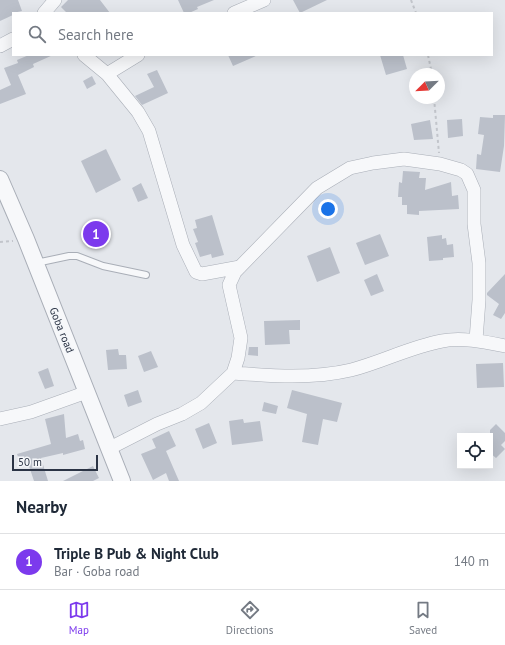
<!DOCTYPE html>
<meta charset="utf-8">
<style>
:root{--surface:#fff;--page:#f2f2f3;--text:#1f2937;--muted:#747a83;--line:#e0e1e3;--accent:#7c3aed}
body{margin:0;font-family:"PT Sans",sans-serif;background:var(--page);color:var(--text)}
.controls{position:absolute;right:12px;bottom:12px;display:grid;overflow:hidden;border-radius:0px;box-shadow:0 4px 16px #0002}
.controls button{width:36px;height:36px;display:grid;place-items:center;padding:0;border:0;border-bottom:1px solid var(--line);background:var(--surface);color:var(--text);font:20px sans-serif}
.compass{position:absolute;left:409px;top:68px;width:36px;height:36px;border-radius:50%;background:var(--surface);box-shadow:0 4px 16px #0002;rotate:246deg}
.scale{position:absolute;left:12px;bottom:10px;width:86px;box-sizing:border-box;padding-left:4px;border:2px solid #2b3445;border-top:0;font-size:11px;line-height:14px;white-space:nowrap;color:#2b3445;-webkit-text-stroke:3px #f4f6f9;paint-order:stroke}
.you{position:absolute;left:328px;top:209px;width:14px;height:14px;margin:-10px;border:3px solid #fff;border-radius:50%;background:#1a73e8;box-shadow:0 0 0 6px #1a73e833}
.badge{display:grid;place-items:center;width:26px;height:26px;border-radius:50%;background:var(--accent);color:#fff;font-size:13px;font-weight:700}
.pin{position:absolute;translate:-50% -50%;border:2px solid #fff;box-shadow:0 1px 4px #0006}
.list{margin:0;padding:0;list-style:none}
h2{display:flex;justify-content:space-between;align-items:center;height:52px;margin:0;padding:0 16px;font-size:17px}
h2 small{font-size:13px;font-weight:400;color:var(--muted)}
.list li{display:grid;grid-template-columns:26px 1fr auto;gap:12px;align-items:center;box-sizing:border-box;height:56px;padding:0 16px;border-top:1px solid var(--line)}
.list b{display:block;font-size:15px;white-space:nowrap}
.list p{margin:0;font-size:13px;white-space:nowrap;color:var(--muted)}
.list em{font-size:13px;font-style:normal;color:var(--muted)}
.icon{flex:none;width:22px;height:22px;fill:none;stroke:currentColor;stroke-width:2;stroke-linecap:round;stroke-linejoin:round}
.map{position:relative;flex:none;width:505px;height:481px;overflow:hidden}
.search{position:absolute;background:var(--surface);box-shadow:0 4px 16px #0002;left:12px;right:12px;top:12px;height:44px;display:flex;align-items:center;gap:10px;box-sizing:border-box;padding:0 14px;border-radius:0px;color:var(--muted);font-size:15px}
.sheet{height:108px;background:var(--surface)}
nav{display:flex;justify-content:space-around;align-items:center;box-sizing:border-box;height:56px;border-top:1px solid var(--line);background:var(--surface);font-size:11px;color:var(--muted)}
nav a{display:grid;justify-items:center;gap:2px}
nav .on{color:var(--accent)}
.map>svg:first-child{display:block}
.building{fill:#bbc0ca}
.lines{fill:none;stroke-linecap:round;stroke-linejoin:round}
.service-casing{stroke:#a9aeb7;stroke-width:8}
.minor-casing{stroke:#a9aeb7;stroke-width:14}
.tertiary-casing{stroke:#a9aeb7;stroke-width:18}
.path{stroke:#c2c5cb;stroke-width:2;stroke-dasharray:3 3;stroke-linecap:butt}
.service{stroke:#f7f8fa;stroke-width:6}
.minor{stroke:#f7f8fa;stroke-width:13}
.tertiary{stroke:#f7f8fa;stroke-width:16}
.labels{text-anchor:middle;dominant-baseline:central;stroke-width:3;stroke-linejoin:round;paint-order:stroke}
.street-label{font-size:11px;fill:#2b3445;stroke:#f4f6f9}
</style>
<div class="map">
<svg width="505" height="481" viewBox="0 0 505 481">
<rect width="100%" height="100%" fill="#e4e7ec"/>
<path class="building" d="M0,0H18L22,11L13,13V15L0,21Z
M68,0H100L110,13H67L61,7Z
M178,0H214L197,7L198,9L189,13H184Z
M293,0H327L300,13Z
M29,55H53L33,64L34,67L18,75L26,94L0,104V90L11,85L4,68L18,63L17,60Z
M228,55H258L233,66Z
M380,55H403L407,69L386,75Z
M157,70L168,93L142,105L135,96L154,87L147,74Z
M92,76L96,84L87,89L83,81Z
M493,115H505L504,146L500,172L476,169L477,154L481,155L484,135L478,134L480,117L493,118Z
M462,119L463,136L448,138L447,120Z
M430,120L433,139L414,140L411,124Z
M106,149L121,180L96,193L81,161Z
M403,171L420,172L419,178H426L425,190L451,182L452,196L458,195L459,209L419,211V215L407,214V205H402V197H398L399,182L402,183Z
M141,183L148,198L138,202L132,188Z
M212,215L224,255L212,258L211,254L200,257L195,243L198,242L193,229L197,228L195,220Z
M380,234L389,256L365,265L356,243Z
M442,235V239L446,238L447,245L453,244L454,257L443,258V260L429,261L427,237Z
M330,247L340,273L317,282L307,256Z
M377,274L384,291L371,296L364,280Z
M505,274V313L501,319L493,315L499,304L487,295V293Z
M300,320V330H289L290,344L265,345L264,321Z
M249,347H258V356L248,355Z
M118,349L119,355H126L127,369L108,370L106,350Z
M151,351L158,367L144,372L138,356Z
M503,363L504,387L477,388L476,364Z
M48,368L54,386L45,389L38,372Z
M138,390L142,402L128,407L124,395Z
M292,390L342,403L337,422L323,419L318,445L302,442L307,414L287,408Z
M264,402L278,406L276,414L262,411Z
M64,414L66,438L78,434L80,441L83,440L85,449L63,455V453L41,458L48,481H34L28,463L21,465L17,454L51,444L45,419Z
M243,419L244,423L260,421L263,441L232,445L229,421Z
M209,423L217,443L203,449L195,429Z
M496,424L505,433V441L501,445L505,449L496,458L490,453V430Z
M169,431L176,446L166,451L179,481H169L166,473L153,480L141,454L156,448L152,439Z
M93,466L99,478L93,481H63Z"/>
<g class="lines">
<g class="service-casing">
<path id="service" d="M36,263L69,256H77L103,266L146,275"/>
</g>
<g class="minor-casing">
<path id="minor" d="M44,13L55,0
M234,13L264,0
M0,46L13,39
M84,55L107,74L138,112L149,131L183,245L196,272L202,274L240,267
M107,74L138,55
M233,373C272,376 313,379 351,370C382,362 410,347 442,341C462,337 485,342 505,346
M0,419L31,412L87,392
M110,448L157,424L182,414L201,403L233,373L238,358L241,338L229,285L235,272L317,188L350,168L373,163L404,159L440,164L461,170L467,174L474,190V224L479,263V300L476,340"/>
</g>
<g class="tertiary-casing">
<path id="tertiary" d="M0,179L26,239L122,481"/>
</g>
<path class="path" d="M411,0L416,13
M428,55L432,74
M434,98L439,153
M0,242L13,241"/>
<use href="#service" class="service"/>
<use href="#minor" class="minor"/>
<use href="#tertiary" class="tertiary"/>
</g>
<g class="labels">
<g class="street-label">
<text transform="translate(62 330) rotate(68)">Goba road</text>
</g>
</g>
</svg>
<div class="controls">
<button><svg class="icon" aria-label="locate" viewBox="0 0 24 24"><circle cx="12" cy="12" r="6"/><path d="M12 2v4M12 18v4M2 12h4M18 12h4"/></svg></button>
</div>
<svg class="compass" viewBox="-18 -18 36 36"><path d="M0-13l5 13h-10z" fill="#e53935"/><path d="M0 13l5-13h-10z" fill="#747a83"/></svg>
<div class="scale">50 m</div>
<div class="you"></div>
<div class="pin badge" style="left:96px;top:234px">1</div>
<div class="search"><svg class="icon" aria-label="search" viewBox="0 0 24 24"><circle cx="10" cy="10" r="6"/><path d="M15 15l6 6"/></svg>Search here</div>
</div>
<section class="sheet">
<h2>Nearby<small></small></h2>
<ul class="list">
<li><span class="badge">1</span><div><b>Triple B Pub &amp; Night Club</b><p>Bar · Goba road</p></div><em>140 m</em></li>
</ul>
</section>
<nav>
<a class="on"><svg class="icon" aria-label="map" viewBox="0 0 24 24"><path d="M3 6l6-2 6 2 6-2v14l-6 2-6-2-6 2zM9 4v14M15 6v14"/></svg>Map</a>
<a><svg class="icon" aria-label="directions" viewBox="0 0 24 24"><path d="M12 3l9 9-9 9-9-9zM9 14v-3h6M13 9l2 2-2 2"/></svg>Directions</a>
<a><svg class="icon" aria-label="saved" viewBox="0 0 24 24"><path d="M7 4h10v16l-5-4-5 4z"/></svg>Saved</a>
</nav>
